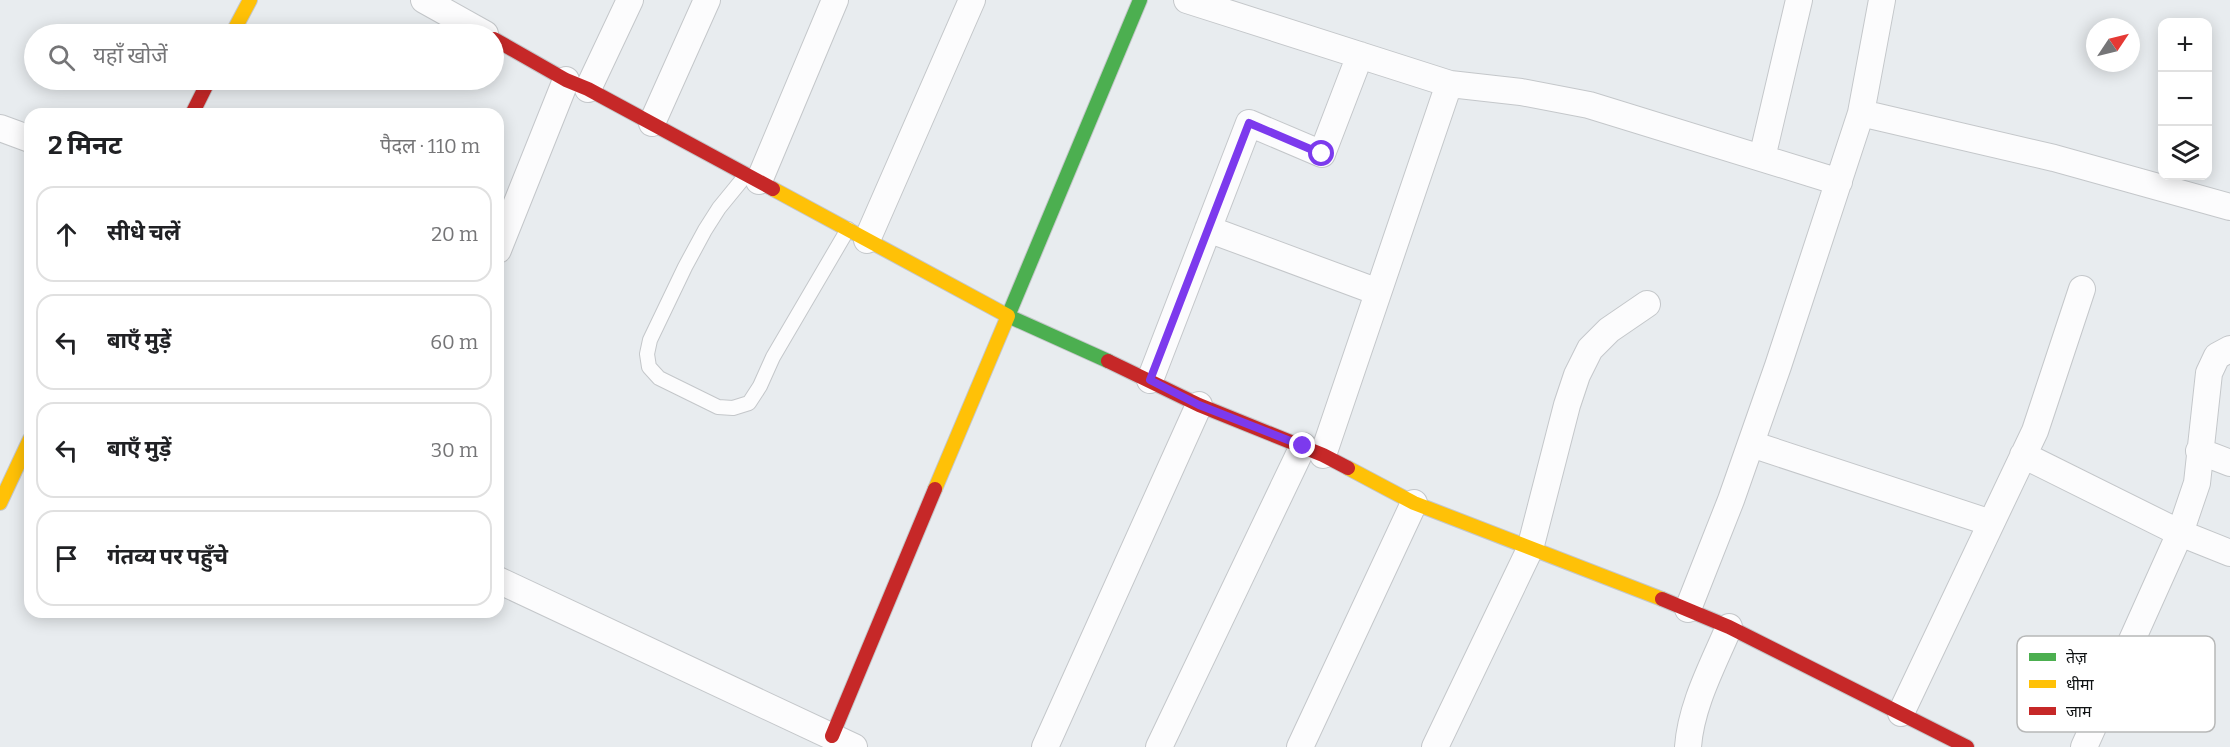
<!DOCTYPE html>
<html lang="hi">
<meta charset="utf-8">
<style>
:root{--surface:#fff;--page:#f2f2f2;--text:#202124;--muted:#757577;--line:#e0e0e0}
body{margin:0;font-family:Bitter,"Noto Sans Devanagari",serif;background:var(--page);color:var(--text)}
.controls{position:absolute;right:18px;top:18px;display:grid;overflow:hidden;border-radius:12px;box-shadow:0 3px 15px #0003}
.controls button{width:54px;height:54px;display:grid;place-items:center;padding:0;border:0;border-bottom:2px solid var(--line);background:var(--surface);color:var(--text);font:30px sans-serif}
.compass{position:absolute;left:2086px;top:18px;width:54px;height:54px;border-radius:50%;background:var(--surface);box-shadow:0 3px 15px #0003;rotate:55deg}
.stop{position:absolute;width:18px;height:18px;margin:-14px;border:4px solid #7c3aed;border-radius:50%;background:#fff}
.stop.end{background:#7c3aed;border-color:#fff;box-shadow:0 2px 6px #0008}
.list{margin:0;padding:0;list-style:none}
h2{display:flex;justify-content:space-between;align-items:center;height:78px;margin:0;padding:0 24px;font-size:26px}
h2 small{font-size:20px;font-weight:400;color:var(--muted)}
.list li{display:grid;grid-template-columns:39px 1fr auto;gap:18px;align-items:center;box-sizing:border-box;height:96px;margin:0 12px 12px;padding:0 12px;border:2px solid var(--line);border-radius:18px}
.list b{display:block;font-size:22px;white-space:nowrap}
.list em{font-size:20px;font-style:normal;color:var(--muted)}
.icon{flex:none;width:33px;height:33px;fill:none;stroke:currentColor;stroke-width:2;stroke-linecap:round;stroke-linejoin:round}
.map{position:relative;flex:none;width:2230px;height:747px;overflow:hidden}
.search{position:absolute;background:var(--surface);box-shadow:0 3px 15px #0003;left:24px;top:24px;width:480px;height:66px;display:flex;align-items:center;gap:15px;box-sizing:border-box;padding:0 21px;border-radius:33px;color:var(--muted);font-size:22px}
.panel{position:absolute;background:var(--surface);box-shadow:0 3px 15px #0003;left:24px;top:108px;width:480px;height:510px;border-radius:18px}
.map>svg:first-child{display:block}
.lines{fill:none;stroke-linecap:round;stroke-linejoin:round}
.lane-casing{stroke:#c4c7ca;stroke-width:16}
.street-casing{stroke:#c4c7ca;stroke-width:28}
.fast-casing{stroke:#c4c7ca;stroke-width:16}
.slow-casing{stroke:#c4c7ca;stroke-width:16}
.jam-casing{stroke:#c4c7ca;stroke-width:16}
.lane{stroke:#fcfcfd;stroke-width:14}
.street{stroke:#fcfcfd;stroke-width:26}
.fast{stroke:#4caf50;stroke-width:14}
.slow{stroke:#ffc107;stroke-width:14}
.jam{stroke:#c62828;stroke-width:14}
.route{stroke:#7c3aed;stroke-width:8}
.key{fill:#fff;stroke:#b7b8b8;stroke-width:1.5}
.key-label{font-size:16px;fill:#0f1213}
</style>
<div class="map">
<svg width="2230" height="747" viewBox="0 0 2230 747">
<rect width="100%" height="100%" fill="#e8ecef"/>
<g class="lines">
<g class="lane-casing">
<path id="lane" d="M746,175L719,208L705,230L685,267L650,340L647,354L649,367L659,378L718,407L733,408L749,403L760,386L773,357L848,229"/>
</g>
<g class="street-casing">
<path id="street" d="M424,0L485,34
M1187,0L1450,84L1521,92L1589,105L1839,182
M588,89L630,0
M1861,113L2054,158L2230,207
M652,123L707,0
M0,128L30,139
M1762,158L1799,0
M759,181L835,0
M1208,229L1378,292
M867,240L972,0
M498,250L566,80
M1150,380L1249,123L1322,154L1360,55
M1751,444L1991,523
M2199,451L2230,463
M1323,455L1449,84
M2023,455L2180,533L2230,553
M498,580L854,747
M1688,609L1731,500L1778,366L1861,113L1882,0
M1901,713L2035,431L2082,289
M1045,747L1199,405
M1159,747L1303,446
M1300,747L1414,503
M1435,747L1530,549L1567,405L1577,375L1590,349L1609,330L1647,304
M1688,747C1691,705 1713,665 1729,627
M2084,747L2180,533L2197,483L2209,373L2217,356L2230,349"/>
</g>
<g class="fast-casing">
<path id="fast" d="M1108,361L1008,316L1140,0"/>
</g>
<g class="slow-casing">
<path id="slow" d="M232,34L250,0
M773,189L1008,316L935,489
M1348,468L1414,503L1662,599
M0,503L30,439"/>
</g>
<g class="jam-casing">
<path id="jam" d="M494,39L566,80L588,89L773,189
M192,114L209,80
M1108,361L1199,405L1323,455L1348,468
M1662,599L1729,627L1967,747
M832,736L935,489"/>
</g>
<use href="#lane" class="lane"/>
<use href="#street" class="street"/>
<use href="#fast" class="fast"/>
<use href="#slow" class="slow"/>
<use href="#jam" class="jam"/>
</g>
<g class="lines">
<path class="route" d="M1303,446L1199,405L1150,380L1249,123L1322,154"/>
</g>
<rect x="2017" y="636" width="198" height="96" rx="9" class="key"/>
<rect x="2029" y="653" width="27" height="8" fill="#4caf50"/>
<rect x="2029" y="680" width="27" height="8" fill="#ffc107"/>
<rect x="2029" y="707" width="27" height="8" fill="#c62828"/>
<g class="key-label">
<text x="2066" y="663">तेज़</text>
<text x="2066" y="690">धीमा</text>
<text x="2066" y="717">जाम</text>
</g>
</svg>
<div class="controls">
<button>+</button>
<button>−</button>
<button><svg class="icon" aria-label="layers" viewBox="0 0 24 24"><path d="M12 4l9 5-9 5-9-5zM3 14l9 5 9-5"/></svg></button>
</div>
<svg class="compass" viewBox="-18 -18 36 36"><path d="M0-13l5 13h-10z" fill="#e53935"/><path d="M0 13l5-13h-10z" fill="#757577"/></svg>
<div class="stop" style="left:1322px;top:154px"></div>
<div class="stop end" style="left:1303px;top:446px"></div>
<div class="search"><svg class="icon" aria-label="search" viewBox="0 0 24 24"><circle cx="10" cy="10" r="6"/><path d="M15 15l6 6"/></svg>यहाँ खोजें</div>
<section class="panel">
<h2>2 मिनट<small>पैदल · 110 m</small></h2>
<ul class="list">
<li><svg class="icon" aria-label="ahead" viewBox="0 0 24 24"><path d="M12 20V5M6 11l6-6 6 6"/></svg><div><b>सीधे चलें</b></div><em>20 m</em></li>
<li><svg class="icon" aria-label="left" viewBox="0 0 24 24"><path d="M17 20v-9H6M10 6l-5 5 5 5"/></svg><div><b>बाएँ मुड़ें</b></div><em>60 m</em></li>
<li><svg class="icon" aria-label="left" viewBox="0 0 24 24"><path d="M17 20v-9H6M10 6l-5 5 5 5"/></svg><div><b>बाएँ मुड़ें</b></div><em>30 m</em></li>
<li><svg class="icon" aria-label="arrive" viewBox="0 0 24 24"><path d="M6 21V4h12l-3 4 3 4H6"/></svg><div><b>गंतव्य पर पहुँचे</b></div></li>
</ul>
</section>
</div>
